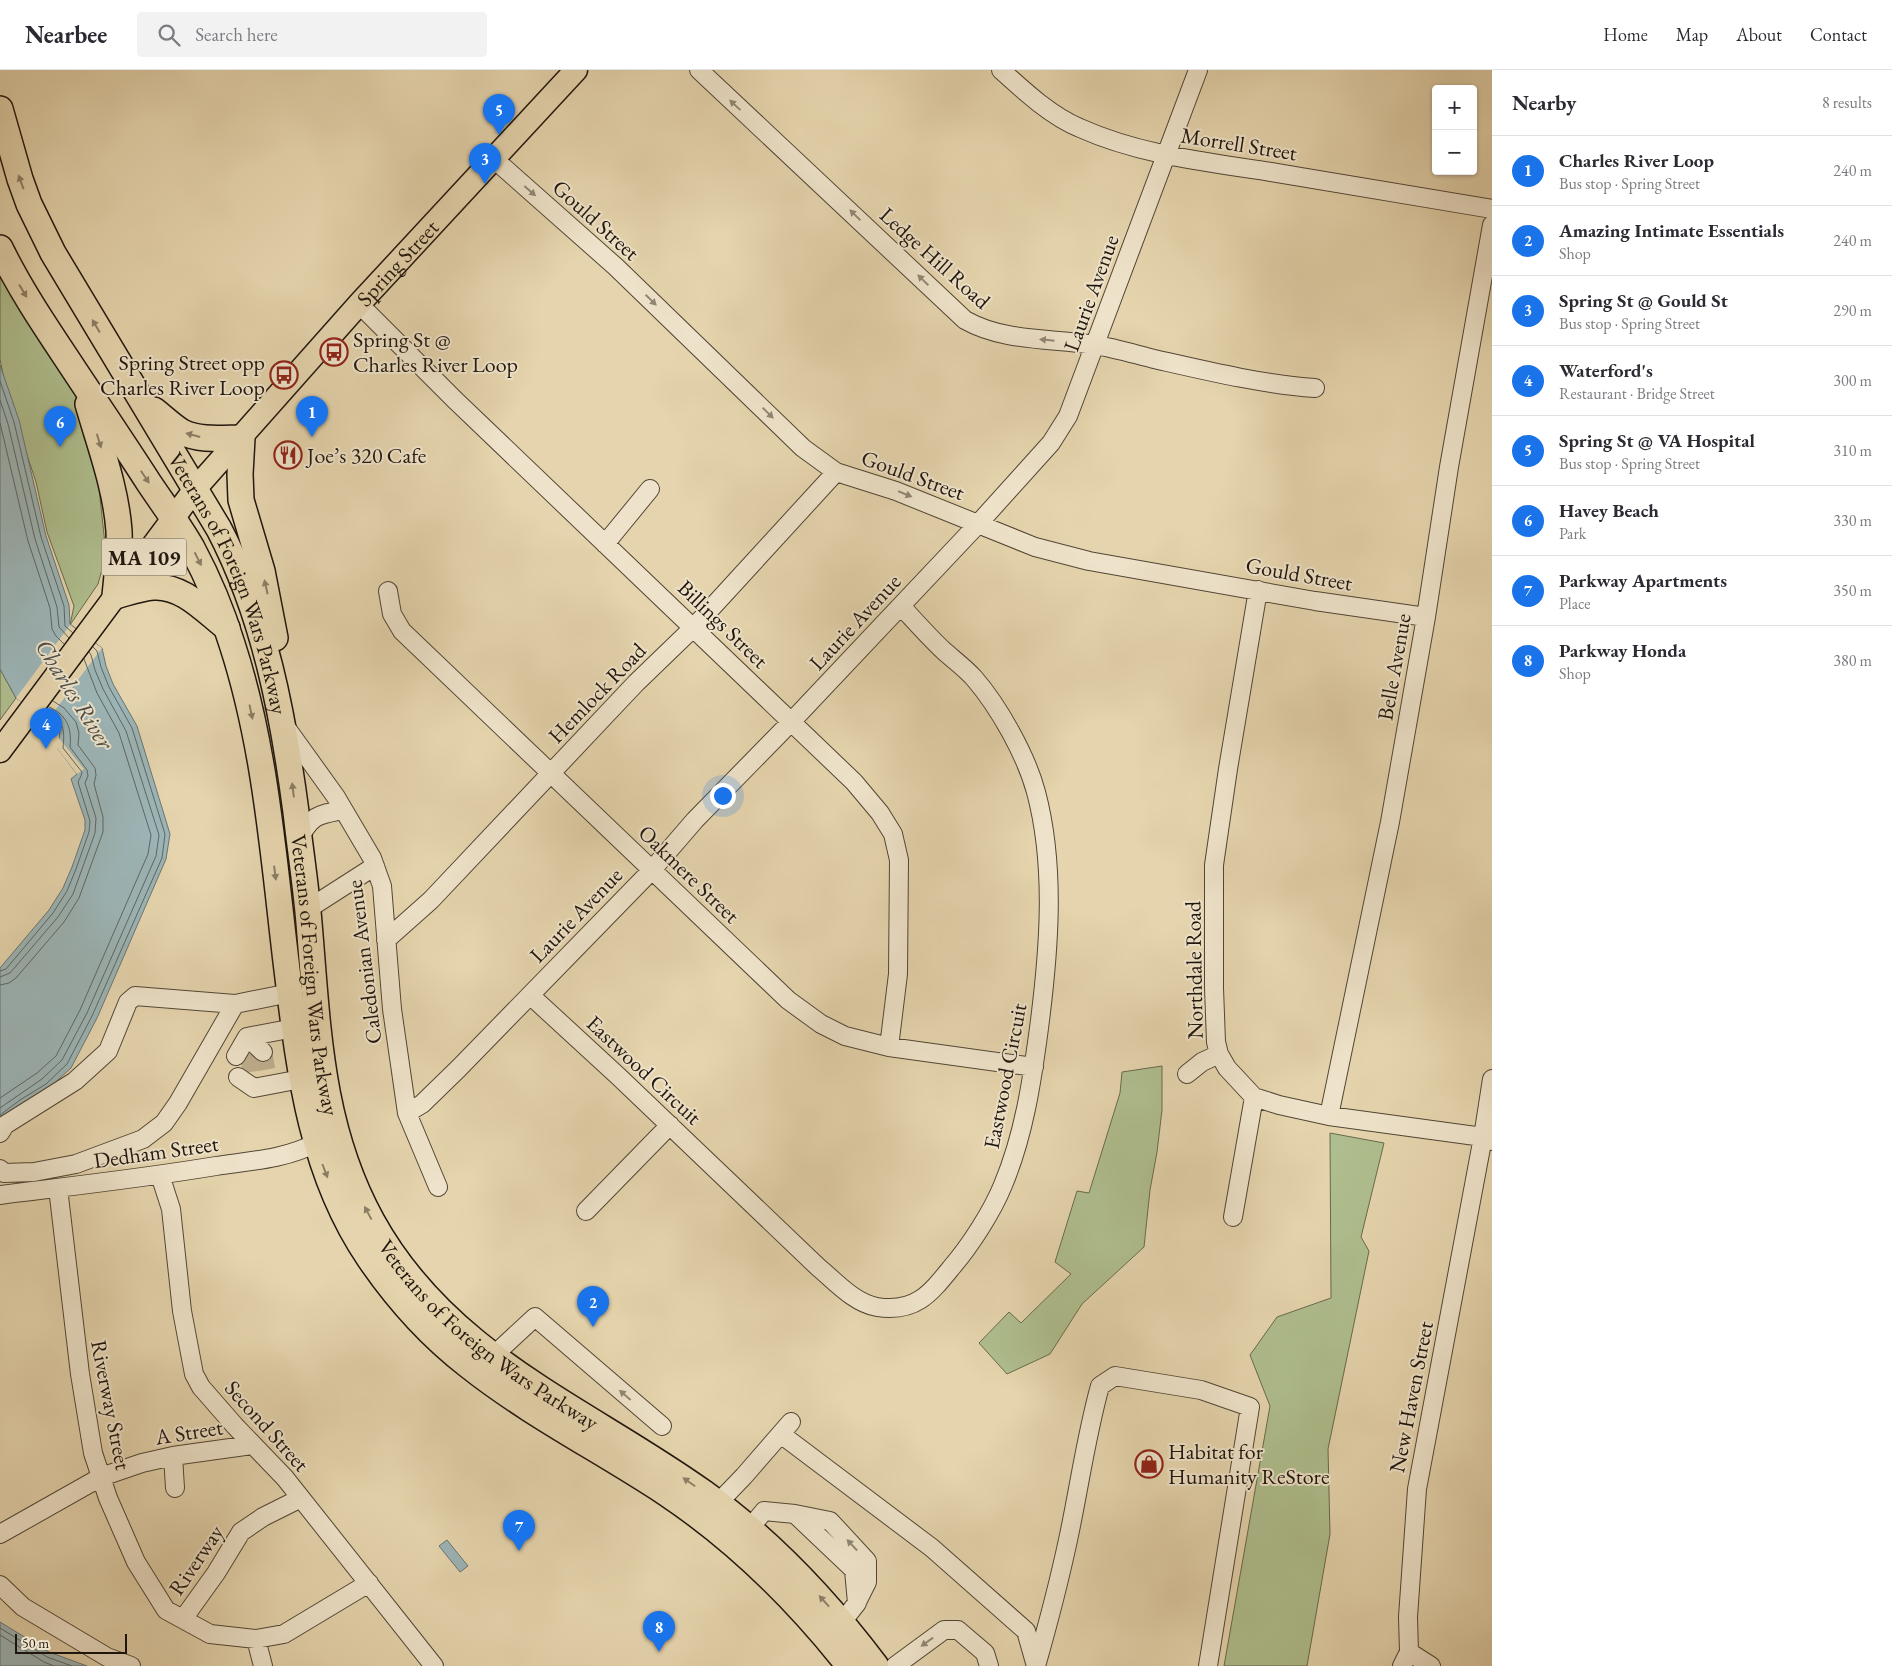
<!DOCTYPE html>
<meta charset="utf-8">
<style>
:root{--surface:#fff;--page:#f2f2f3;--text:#2b2b33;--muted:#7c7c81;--line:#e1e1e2;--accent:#1a73e8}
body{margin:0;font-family:"EB Garamond",serif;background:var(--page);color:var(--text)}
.controls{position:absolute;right:15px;top:15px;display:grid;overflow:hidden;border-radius:5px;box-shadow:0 1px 4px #0004}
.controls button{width:45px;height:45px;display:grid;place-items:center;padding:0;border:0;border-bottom:1px solid var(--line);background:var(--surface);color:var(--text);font:25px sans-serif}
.scale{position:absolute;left:15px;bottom:12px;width:112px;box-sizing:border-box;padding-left:5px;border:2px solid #20160d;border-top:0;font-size:14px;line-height:18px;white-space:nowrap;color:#20160d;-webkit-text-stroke:4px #eee3ca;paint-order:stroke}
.you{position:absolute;left:722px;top:725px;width:18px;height:18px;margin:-12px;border:4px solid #fff;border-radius:50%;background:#1a73e8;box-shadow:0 0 0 8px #1a73e833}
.badge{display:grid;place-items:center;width:32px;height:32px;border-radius:50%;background:var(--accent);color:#fff;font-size:16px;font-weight:700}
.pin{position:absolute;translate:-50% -41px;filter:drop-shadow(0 1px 2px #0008)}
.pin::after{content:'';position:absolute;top:26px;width:18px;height:15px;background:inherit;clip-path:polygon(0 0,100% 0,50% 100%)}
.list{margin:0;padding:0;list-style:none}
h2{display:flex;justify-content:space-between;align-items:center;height:65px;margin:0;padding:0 20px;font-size:21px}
h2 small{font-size:16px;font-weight:400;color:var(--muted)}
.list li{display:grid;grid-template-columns:32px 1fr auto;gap:15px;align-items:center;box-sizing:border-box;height:70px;padding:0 20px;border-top:1px solid var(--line)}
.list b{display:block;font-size:19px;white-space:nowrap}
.list p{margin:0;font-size:16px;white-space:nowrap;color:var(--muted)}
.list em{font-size:16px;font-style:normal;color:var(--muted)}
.icon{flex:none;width:28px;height:28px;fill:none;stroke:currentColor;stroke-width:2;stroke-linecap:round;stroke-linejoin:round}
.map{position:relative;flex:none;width:1492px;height:1596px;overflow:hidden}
header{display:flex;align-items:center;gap:30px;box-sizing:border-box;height:70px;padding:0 25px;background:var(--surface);border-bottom:1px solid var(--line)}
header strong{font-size:24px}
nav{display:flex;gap:28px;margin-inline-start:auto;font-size:18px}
.search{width:350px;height:45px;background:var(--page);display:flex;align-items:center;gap:12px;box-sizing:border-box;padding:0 18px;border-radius:5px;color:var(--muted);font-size:19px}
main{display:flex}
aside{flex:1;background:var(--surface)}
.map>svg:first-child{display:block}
.green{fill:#afbe8e;stroke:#686a4e}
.water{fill:#9cb5b7;stroke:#6a7573}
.pier{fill:#e5d4ad}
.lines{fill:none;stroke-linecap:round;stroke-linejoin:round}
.shore{stroke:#5e6662;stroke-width:1}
.minor-tunnel{stroke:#beae8d;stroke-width:18;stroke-dasharray:18 9;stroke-linecap:butt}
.minor-casing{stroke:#514635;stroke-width:20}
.major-casing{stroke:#20160d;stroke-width:25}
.highway-casing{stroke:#20160d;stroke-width:28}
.minor{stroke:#eee3ca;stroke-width:18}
.major{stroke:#e5d4ad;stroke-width:22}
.highway{stroke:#e5d4ad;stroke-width:25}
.oneway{fill:#918775}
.oneway2{fill:#8c7e65}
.labels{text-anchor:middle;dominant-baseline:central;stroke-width:4;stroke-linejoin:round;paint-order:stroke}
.shield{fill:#eee3ca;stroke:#5e5446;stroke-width:1}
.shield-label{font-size:21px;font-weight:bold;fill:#20160d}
.street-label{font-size:22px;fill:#20160d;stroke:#eee3ca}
.poi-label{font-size:22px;fill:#20160d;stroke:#eee3ca;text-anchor:start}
.water-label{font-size:24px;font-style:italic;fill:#4b4e48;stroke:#eee3ca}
</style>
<header>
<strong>Nearbee</strong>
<div class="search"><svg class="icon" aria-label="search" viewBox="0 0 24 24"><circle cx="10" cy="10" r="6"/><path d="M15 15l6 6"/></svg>Search here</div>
<nav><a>Home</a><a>Map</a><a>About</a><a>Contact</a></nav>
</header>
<main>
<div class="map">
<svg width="1492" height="1596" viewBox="0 0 1492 1596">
<rect width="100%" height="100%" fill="#e5d4ad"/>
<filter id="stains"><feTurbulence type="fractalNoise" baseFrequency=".004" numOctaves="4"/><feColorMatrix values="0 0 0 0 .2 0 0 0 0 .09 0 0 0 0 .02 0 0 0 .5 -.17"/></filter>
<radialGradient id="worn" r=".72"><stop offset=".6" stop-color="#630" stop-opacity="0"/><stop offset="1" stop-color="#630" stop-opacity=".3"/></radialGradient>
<path class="green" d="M0,184L89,344L100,410V428L105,474L104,492L98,514L70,555L74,536L47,462L36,412L7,325L0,289Z
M0,599L16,628L0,650Z
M1162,996V1040L1157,1082L1150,1120L1144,1177L1082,1234L1050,1284L1007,1304L979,1273L1009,1242L1021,1253L1071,1204L1055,1192L1077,1121L1089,1123L1120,1023L1122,1002Z
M1330,1063L1384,1073L1361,1167L1369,1181L1328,1379L1330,1464L1307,1596H1224L1270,1336L1250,1285L1277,1247L1331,1228Z"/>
<path class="water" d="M0,295L19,350L46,466L69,535L70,554L102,578L106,596L113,614L137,656L170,764L166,789L97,948L71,998L49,1018L0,1052V898L49,840L63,818L72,797L85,760V750L71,709L77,704L58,679L60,661L48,649L16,628L0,599Z
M447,1470L468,1496L460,1502L439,1476Z
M0,1552L49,1582L87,1596H0Z"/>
<path class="pier" d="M70,555L102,578L47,651L16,628Z
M58,667L84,699L77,704L56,677Z"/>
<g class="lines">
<path class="shore" d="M0,311L14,352L41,467L64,536L65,556L73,563
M0,330L8,354L35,469L57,537L59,557L69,568
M0,353L28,471L50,538L52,559L56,566L64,574
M0,901L6,899L53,843L67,821L76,799L89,762L90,751L78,712L81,706L82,702L63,678C65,658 64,652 45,642
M0,907L10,903L58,847L73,824L95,763L96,748L85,713L88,706L87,700L70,677C72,658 67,645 49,637
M0,915L9,913L16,908L64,852L79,828L103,762V747L94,714L96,705L95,698L78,675L79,663L76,652L64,638L53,631
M0,1028L37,1003L56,986L80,940L148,784L151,765L119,663L97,623L84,589
M0,1038L42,1009L62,990L87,943L156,786L159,765L126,661L103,619L95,600L91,585L89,582
M0,1045L20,1030L46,1014L67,994L92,946L162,788L165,764L132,658L109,617L101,597L97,581L93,577
M0,1558L47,1587L72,1596
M0,1565L44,1592L54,1596"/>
<path class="minor-tunnel" d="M263,982L267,1003
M249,984L252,1005"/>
<g class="minor-casing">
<path id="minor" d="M699,0L965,250C1004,272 1051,268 1095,275C1115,278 1134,284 1154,289C1207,301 1261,314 1315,318
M1001,0C1024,21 1051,46 1080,58C1140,85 1207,92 1271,102C1345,114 1419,127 1492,139
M494,89L616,197L803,378L836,402L896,421L1035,477L1089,491L1315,531L1426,547
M359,234L455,330L854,712L880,743L893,764L899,790L898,904L889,977
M605,474L650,419
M1258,520L1228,699L1214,795V918L1216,972L1219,984L1227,998L1254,1027L1279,1035L1329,1046L1483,1067L1492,1071
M388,521L392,544L402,561L788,930L821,954L845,966L889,977L1034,997
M285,656L336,727L372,788L382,816L392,939L407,1043L438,1117
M299,768C313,744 318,745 343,740
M308,839L375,796
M386,870L431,830L636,613L694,557L836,402
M530,925L618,1006L818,1197C835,1211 854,1233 877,1237C915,1243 930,1224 951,1198C970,1176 992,1142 1003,1115C1024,1065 1032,1011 1039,958C1049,881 1056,797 1036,722C1026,685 999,637 974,608C965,598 954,590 944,581C929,567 915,551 901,536
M247,967L294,958
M247,967L263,982
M236,986L247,967
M1187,1004L1202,992L1219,984
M238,1007L254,1018L301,1009
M407,1043L422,1034L458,999L651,801L695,750L792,651L978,454L1051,373L1068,346L1198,0
M1329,1046L1390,752L1426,547L1449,397L1492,155
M0,1063L5,1055L75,1011L108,981L128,932L135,926L235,934L290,923
M0,1099L4,1103L34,1102L76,1094L143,1069L164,1053L178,1033L235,934
M160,1105L171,1139L182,1241L194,1304L201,1317L235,1356L285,1408L434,1596
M58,1118L80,1304L93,1383L108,1428L136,1492L166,1540L210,1564L256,1569L284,1564L369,1513
M0,1125C72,1116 144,1108 216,1096C249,1091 286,1089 316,1073
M586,1141L670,1055
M1233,1147L1254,1027
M493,1286L535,1247L662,1356
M782,1365L932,1478L1026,1561L1036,1596
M173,1386L175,1418
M718,1433L744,1406L791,1352
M795,1444L830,1451L867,1491V1512L858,1530
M750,1458L764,1441L795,1444L854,1500L857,1533L842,1552
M0,1464L101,1407L142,1393L173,1386L252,1375
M0,1515L23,1537L107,1587L131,1596
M183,1549L216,1503L241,1462L263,1447L301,1428
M256,1569L263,1596
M1409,1582L1431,1596
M895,1596L944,1560H958L985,1583L989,1596
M1036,1596C1048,1554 1059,1512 1068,1470C1079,1419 1086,1366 1100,1316L1115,1306L1201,1320L1250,1337L1208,1596
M1402,1596L1409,1582L1408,1547L1417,1419L1483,1067L1492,1009"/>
</g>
<g class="major-casing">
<g id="major">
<path id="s1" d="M0,681L195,419L359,234L576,0"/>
</g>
</g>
<g class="highway-casing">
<g id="highway">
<path id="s2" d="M0,39L20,109L29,134L53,183L219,459C265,547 283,644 296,742C300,779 306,816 309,853C318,958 320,1057 372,1151C447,1287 585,1338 704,1423C771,1471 827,1531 876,1596"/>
<path d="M0,178C19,217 43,253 67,289C94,330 122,371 149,413C163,434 179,455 192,478C208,508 222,541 232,574C267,681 274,796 288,908C300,1006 312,1104 369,1188C397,1229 430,1266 469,1296C531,1345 601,1380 666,1423C736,1470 797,1530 849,1596"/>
<path d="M88,334C100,376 116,418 119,461C120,483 117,505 115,526C127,523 140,518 153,517C183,515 205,541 227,558"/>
<path d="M154,340C163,347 172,356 182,362C200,371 223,368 242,368L240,404L241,430L262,501L275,568"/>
</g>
</g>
<use href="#minor" class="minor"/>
<use href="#major" class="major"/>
<use href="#highway" class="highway"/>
</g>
<defs><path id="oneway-solid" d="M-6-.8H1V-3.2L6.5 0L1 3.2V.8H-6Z" transform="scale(1.25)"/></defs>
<g class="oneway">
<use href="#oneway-solid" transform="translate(735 35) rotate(-137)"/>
<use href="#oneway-solid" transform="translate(530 121) rotate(41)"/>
<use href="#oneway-solid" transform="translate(855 145) rotate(-136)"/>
<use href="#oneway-solid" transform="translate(923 210) rotate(-136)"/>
<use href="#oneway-solid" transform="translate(651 230) rotate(44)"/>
<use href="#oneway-solid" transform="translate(1047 270) rotate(-174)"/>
<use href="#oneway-solid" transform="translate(768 343) rotate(44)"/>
<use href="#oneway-solid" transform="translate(905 424) rotate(22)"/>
<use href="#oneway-solid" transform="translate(625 1325) rotate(-139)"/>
<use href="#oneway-solid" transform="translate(852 1475) rotate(-133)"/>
<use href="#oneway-solid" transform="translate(927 1572) rotate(144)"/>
</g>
<g class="oneway2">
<use href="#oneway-solid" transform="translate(21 112) rotate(-110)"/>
<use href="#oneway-solid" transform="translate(23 221) rotate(59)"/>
<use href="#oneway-solid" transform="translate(96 256) rotate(-121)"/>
<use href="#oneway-solid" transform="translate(193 365) rotate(-165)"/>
<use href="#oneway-solid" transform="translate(99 371) rotate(73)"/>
<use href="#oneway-solid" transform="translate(145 407) rotate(56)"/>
<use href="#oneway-solid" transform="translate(198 489) rotate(63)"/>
<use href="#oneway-solid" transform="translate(266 517) rotate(-103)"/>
<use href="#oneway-solid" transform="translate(251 642) rotate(78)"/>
<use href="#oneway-solid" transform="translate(293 720) rotate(-97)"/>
<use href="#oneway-solid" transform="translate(275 803) rotate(83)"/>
<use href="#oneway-solid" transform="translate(325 1101) rotate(69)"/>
<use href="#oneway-solid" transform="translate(368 1143) rotate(-118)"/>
<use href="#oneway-solid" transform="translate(689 1412) rotate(-145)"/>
<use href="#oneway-solid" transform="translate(824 1531) rotate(-132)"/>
</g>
<defs>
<g id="bus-ring" transform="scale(1.4375)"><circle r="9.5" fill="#eee3ca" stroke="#8f2418" stroke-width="1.5"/><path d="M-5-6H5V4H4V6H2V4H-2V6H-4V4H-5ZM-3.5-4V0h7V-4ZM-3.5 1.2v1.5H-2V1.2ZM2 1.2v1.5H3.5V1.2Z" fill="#8f2418"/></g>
<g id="restaurant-ring" transform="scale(1.4375)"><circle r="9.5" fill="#eee3ca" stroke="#8f2418" stroke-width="1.5"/><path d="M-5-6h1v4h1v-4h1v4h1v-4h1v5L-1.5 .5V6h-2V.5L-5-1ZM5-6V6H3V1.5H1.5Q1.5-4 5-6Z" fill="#8f2418"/></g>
<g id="shop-ring" transform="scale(1.4375)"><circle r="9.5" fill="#eee3ca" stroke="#8f2418" stroke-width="1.5"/><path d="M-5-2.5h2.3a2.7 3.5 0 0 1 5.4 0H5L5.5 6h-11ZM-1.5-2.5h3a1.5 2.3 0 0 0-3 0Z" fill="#8f2418"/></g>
</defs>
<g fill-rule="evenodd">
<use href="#bus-ring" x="334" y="282"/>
<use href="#bus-ring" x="284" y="305"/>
<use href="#restaurant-ring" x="288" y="385"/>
<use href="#shop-ring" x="1149" y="1394"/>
</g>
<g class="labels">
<rect class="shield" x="101.5" y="468.5" width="85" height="37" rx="4"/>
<g class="shield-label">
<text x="144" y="487">MA 109</text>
</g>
<g class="street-label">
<text transform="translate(1239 74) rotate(9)">Morrell Street</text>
<text transform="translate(596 150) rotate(42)">Gould Street</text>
<text transform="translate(935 188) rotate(42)">Ledge Hill Road</text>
<text stroke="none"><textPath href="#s1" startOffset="630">Spring Street</textPath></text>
<text transform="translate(1091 223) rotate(-70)">Laurie Avenue</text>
<text transform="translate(913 405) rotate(20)">Gould Street</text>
<text transform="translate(1299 504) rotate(10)">Gould Street</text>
<text stroke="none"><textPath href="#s2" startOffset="530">Veterans of Foreign Wars Parkway</textPath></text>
<text transform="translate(855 552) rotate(-47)">Laurie Avenue</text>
<text transform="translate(723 554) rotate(44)">Billings Street</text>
<text transform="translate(1394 597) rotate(-80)">Belle Avenue</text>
<text transform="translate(597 623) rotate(-46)">Hemlock Road</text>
<text transform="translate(689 804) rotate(44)">Oakmere Street</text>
<text transform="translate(576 845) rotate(-46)">Laurie Avenue</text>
<text transform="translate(364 892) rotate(-97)">Caledonian Avenue</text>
<text transform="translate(1194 900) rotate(-91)">Northdale Road</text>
<text stroke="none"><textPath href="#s2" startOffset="935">Veterans of Foreign Wars Parkway</textPath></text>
<text transform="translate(644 1000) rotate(43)">Eastwood Circuit</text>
<text transform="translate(1005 1006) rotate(-79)">Eastwood Circuit</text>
<text transform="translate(156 1082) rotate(-8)">Dedham Street</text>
<text stroke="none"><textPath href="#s2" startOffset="1355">Veterans of Foreign Wars Parkway</textPath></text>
<text transform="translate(1411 1327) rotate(-79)">New Haven Street</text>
<text transform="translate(111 1335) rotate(79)">Riverway Street</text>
<text transform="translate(267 1356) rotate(48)">Second Street</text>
<text transform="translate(189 1362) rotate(-9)">A Street</text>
<text transform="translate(196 1490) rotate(-56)">Riverway</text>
</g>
<g class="poi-label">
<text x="353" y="269">Spring St @<tspan x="353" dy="25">Charles River Loop</tspan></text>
<text x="265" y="292" text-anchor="end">Spring Street opp<tspan x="265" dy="25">Charles River Loop</tspan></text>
<text x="307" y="385">Joe’s 320 Cafe</text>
<text x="1168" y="1381">Habitat for<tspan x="1168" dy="25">Humanity ReStore</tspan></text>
</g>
<g class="water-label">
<text transform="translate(75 624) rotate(58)">Charles River</text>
</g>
</g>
<rect width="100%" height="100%" filter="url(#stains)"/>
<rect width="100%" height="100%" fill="url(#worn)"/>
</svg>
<div class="controls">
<button>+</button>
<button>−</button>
</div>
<div class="scale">50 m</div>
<div class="you"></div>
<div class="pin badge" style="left:312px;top:367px">1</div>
<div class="pin badge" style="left:593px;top:1257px">2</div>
<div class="pin badge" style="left:485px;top:114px">3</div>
<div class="pin badge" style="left:46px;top:679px">4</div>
<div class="pin badge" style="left:499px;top:65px">5</div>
<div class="pin badge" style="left:60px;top:377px">6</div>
<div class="pin badge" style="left:519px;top:1481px">7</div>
<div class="pin badge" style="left:659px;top:1582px">8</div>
</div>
<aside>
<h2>Nearby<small>8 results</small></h2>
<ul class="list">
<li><span class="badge">1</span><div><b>Charles River Loop</b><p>Bus stop · Spring Street</p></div><em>240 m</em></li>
<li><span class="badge">2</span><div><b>Amazing Intimate Essentials</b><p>Shop</p></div><em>240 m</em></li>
<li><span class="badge">3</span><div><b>Spring St @ Gould St</b><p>Bus stop · Spring Street</p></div><em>290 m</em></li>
<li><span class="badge">4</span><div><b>Waterford's</b><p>Restaurant · Bridge Street</p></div><em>300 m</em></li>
<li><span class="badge">5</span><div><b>Spring St @ VA Hospital</b><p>Bus stop · Spring Street</p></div><em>310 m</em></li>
<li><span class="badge">6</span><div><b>Havey Beach</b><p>Park</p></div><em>330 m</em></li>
<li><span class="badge">7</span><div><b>Parkway Apartments</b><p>Place</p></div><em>350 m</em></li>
<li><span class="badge">8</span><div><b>Parkway Honda</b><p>Shop</p></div><em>380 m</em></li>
</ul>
</aside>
</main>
